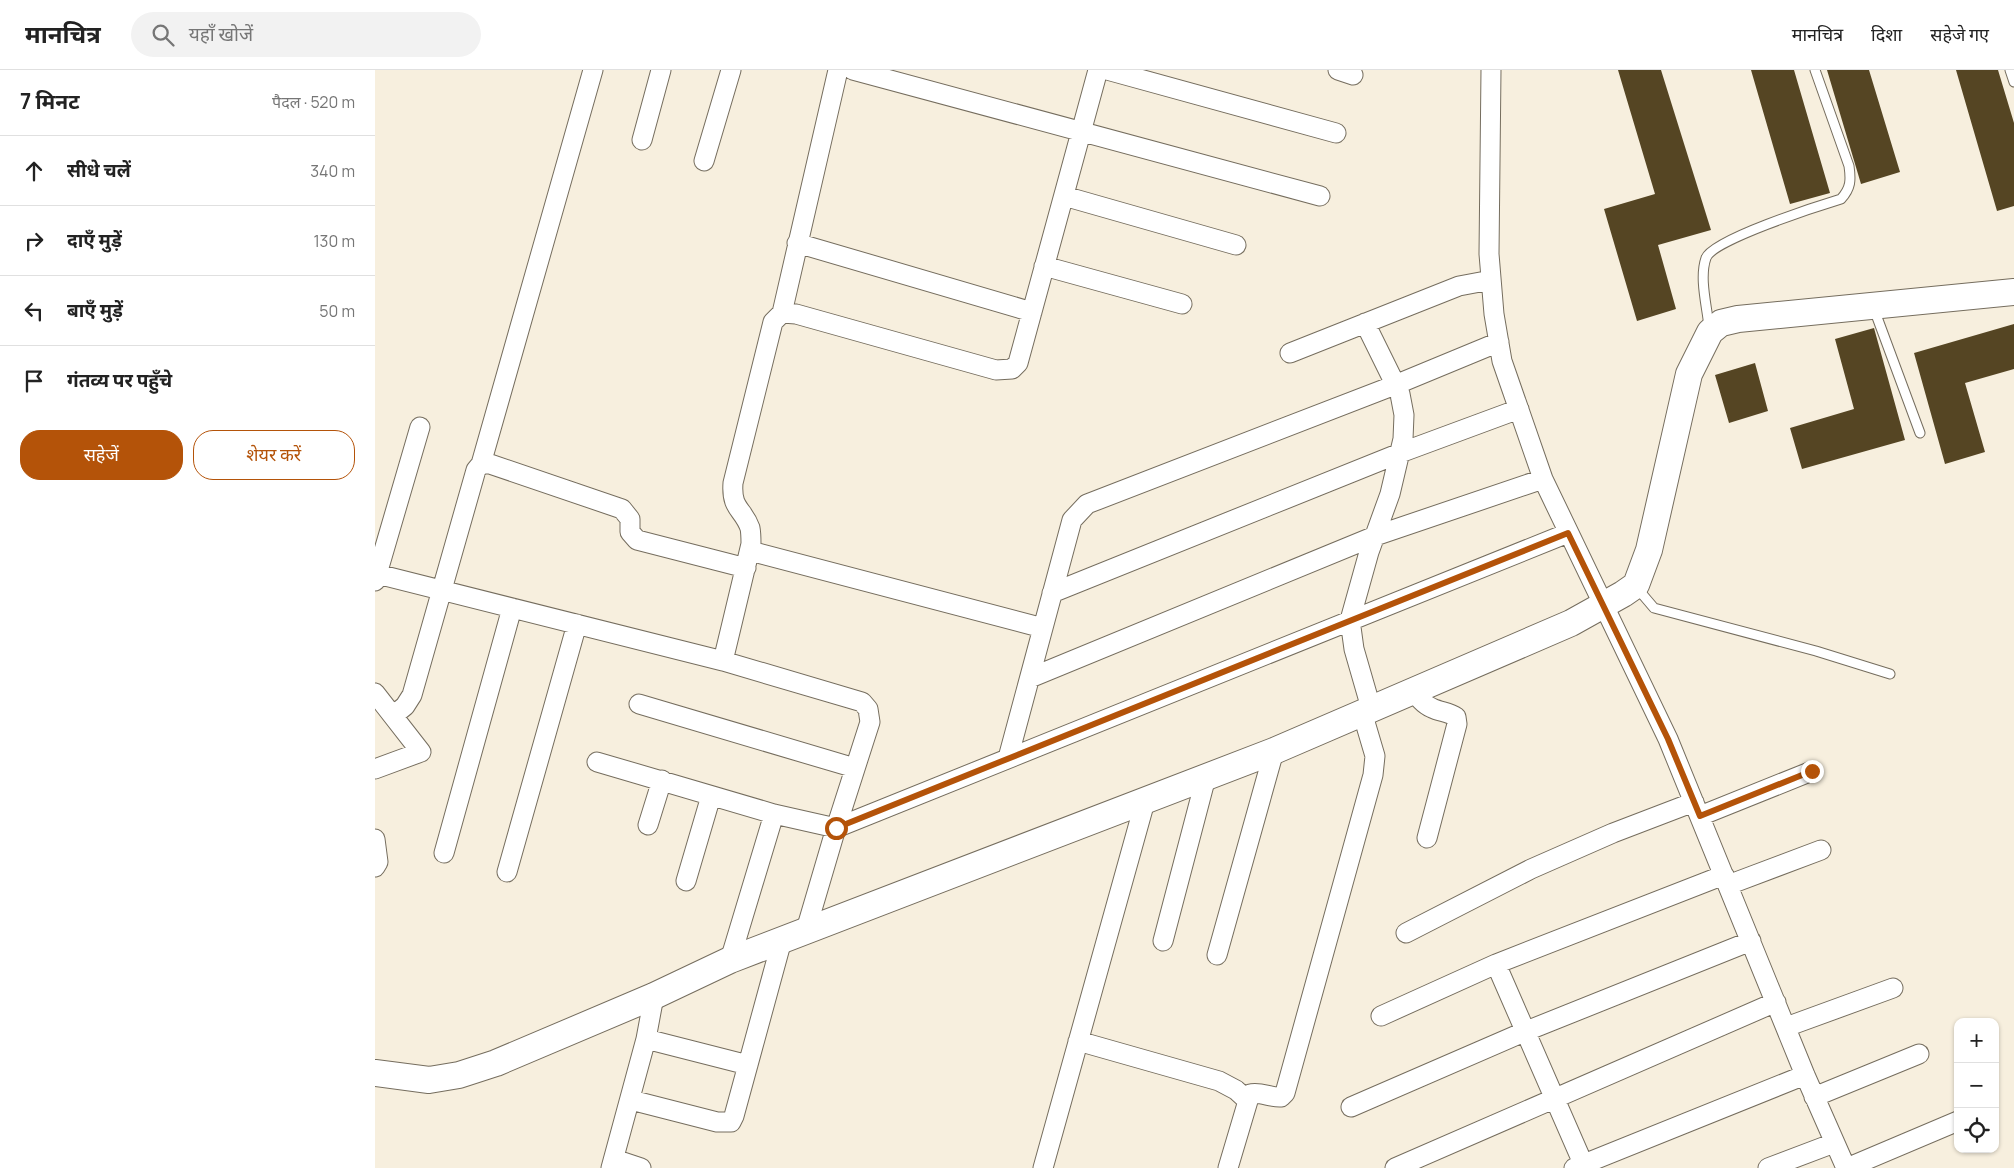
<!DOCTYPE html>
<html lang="hi">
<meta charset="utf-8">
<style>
:root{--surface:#fff;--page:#f2f2f2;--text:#222;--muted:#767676;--line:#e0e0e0;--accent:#b45309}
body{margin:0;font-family:Manrope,"Noto Sans Devanagari",sans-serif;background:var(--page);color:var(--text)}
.controls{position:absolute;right:15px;bottom:15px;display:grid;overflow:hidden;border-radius:10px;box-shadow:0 1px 4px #0004}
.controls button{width:45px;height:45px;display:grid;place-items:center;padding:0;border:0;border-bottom:1px solid var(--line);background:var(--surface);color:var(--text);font:25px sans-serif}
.stop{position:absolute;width:15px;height:15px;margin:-11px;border:4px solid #b45309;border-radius:50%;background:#fff}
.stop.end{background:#b45309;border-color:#fff;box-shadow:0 1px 5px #0008}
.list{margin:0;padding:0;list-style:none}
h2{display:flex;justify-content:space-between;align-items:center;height:65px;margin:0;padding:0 20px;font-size:21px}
h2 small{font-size:16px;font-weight:400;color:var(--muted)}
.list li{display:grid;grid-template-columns:32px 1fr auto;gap:15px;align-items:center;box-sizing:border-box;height:70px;padding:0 20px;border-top:1px solid var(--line)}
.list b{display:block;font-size:19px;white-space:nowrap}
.list em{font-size:16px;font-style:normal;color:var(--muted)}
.actions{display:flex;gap:10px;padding:15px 20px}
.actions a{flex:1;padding:11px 0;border:1px solid var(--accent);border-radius:20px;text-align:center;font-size:18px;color:var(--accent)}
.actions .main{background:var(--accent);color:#fff}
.icon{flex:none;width:28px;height:28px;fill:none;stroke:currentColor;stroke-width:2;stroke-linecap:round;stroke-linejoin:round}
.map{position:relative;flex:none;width:1639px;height:1098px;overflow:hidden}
header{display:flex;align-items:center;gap:30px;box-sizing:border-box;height:70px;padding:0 25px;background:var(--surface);border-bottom:1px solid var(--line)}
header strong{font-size:24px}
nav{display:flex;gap:28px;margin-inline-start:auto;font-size:18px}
.search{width:350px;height:45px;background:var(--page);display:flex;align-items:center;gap:12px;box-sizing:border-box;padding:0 18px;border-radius:28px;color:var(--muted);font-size:19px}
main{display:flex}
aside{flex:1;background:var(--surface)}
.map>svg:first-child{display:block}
.building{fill:#554523}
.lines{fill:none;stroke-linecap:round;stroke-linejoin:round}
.lane-casing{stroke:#756d5e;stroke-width:11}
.street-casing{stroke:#756d5e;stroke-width:21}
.secondary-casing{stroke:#756d5e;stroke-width:28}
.lane{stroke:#fff;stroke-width:9}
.street{stroke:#fff;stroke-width:19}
.secondary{stroke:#fff;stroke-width:26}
.route{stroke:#b45309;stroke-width:6}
</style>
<header>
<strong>मानचित्र</strong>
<div class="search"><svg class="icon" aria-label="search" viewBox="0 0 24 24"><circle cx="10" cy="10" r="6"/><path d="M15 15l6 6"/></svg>यहाँ खोजें</div>
<nav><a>मानचित्र</a><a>दिशा</a><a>सहेजे गए</a></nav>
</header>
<main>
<aside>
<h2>7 मिनट<small>पैदल · 520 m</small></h2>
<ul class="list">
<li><svg class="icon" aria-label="ahead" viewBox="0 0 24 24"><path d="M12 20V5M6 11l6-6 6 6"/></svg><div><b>सीधे चलें</b></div><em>340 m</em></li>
<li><svg class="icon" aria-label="right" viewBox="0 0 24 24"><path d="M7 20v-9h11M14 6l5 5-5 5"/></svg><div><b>दाएँ मुड़ें</b></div><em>130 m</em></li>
<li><svg class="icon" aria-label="left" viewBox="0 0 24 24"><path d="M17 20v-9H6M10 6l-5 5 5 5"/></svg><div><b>बाएँ मुड़ें</b></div><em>50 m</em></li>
<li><svg class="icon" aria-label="arrive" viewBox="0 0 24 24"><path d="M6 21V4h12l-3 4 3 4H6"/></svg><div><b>गंतव्य पर पहुँचे</b></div></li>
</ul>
<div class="actions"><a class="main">सहेजें</a><a>शेयर करें</a></div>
</aside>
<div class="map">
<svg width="1639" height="1098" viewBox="0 0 1639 1098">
<rect width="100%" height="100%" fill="#f7efde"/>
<path class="building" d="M1243,0H1286L1336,160L1283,175L1301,239L1262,251L1229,139L1280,124Z
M1376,0H1419L1455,123L1415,134Z
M1452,0H1494L1525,102L1486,114Z
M1581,0H1623L1639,53V136L1622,141Z
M1639,254V299L1590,313L1610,382L1570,394L1539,283Z
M1499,258L1530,370L1427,399L1415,358L1479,339L1460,269Z
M1380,293L1393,341L1354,353L1340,305Z"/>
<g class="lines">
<g class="lane-casing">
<path id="lane" d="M1635,0L1639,12
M1499,239L1545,363
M1334,257C1332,236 1324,208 1331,188C1337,170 1443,136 1466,129C1476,118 1476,110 1474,96L1440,0
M1262,518L1279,538L1441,581L1515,604"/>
</g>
<g class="street-casing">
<path id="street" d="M478,0L945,126
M732,0L961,63
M963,0L978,5
M1116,0L1114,184L1119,244L1127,291L1168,409L1293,669L1430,1005L1471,1098
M267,70L286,0
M329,91L356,0
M689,126L861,175
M422,173L657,242
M669,196L807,234
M407,243L463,0
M990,253L1025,324L1029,345L1028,369L1015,424L994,482L975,550L979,579L996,638
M915,283L1084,216L1116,210
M106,394L218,0
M375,481L668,558
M2,504L348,591L487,632L493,639L495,652L461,758L431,860
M0,511L45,357
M677,523L1025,383L1144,339
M348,591L376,474C376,469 376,463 375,458C368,438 356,440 358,413L398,252L407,243L421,244L621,300L637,299L643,293L723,0
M655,608L1000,466L1168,409
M1038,620C1043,627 1048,634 1057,638C1065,642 1074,642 1081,647L1082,654L1052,768
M0,623L46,682L0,699
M264,634L480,698
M19,645L30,636L37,625L101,400L106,394H115L247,439L255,449V462L262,470L371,498
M633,688L697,450L712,434L1020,315L1124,272
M222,692L399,744L461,758L1193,463
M1325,746L1437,701
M273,755L287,710
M0,769L3,792L0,797
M69,783L137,538
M132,802L202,554
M311,811L336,726
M1353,815L1446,780
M1031,863L1156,799L1238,763L1319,732
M788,871L831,707
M842,885L899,681
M355,890L399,744
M1121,894L1210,1098
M1006,946L1121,894L1349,805
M1411,957L1518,918
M271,969L373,995
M703,971L844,1011L861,1020L872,1030
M1439,1027L1544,984
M256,1030L342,1052H356L359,1046L407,870
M976,1037L1149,962L1376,871
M239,1089L266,1098
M236,1098L271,969L279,926
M668,1098L771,728
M853,1098L875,1024C885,1021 896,1028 906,1027L910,1023L998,705L1000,686L987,642
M1020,1098L1401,932
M1199,1098L1430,1005
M1393,1098L1459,1073
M1472,1098L1583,1051"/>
</g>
<g class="secondary-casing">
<path id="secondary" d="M0,1003L54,1010L84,1005L121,993L279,926L355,890L899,681L1196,553L1248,524L1261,515L1274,480L1314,304L1335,262L1346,253L1363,249L1639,222"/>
</g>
<use href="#lane" class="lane"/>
<use href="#street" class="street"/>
<use href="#secondary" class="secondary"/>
</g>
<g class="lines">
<path class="route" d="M461,758L1193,463L1293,669L1325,746L1437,701"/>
</g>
</svg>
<div class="controls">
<button>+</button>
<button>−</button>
<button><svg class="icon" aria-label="locate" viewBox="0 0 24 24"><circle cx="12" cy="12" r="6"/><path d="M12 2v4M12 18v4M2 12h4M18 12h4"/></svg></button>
</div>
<div class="stop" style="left:461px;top:758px"></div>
<div class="stop end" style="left:1437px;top:701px"></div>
</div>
</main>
